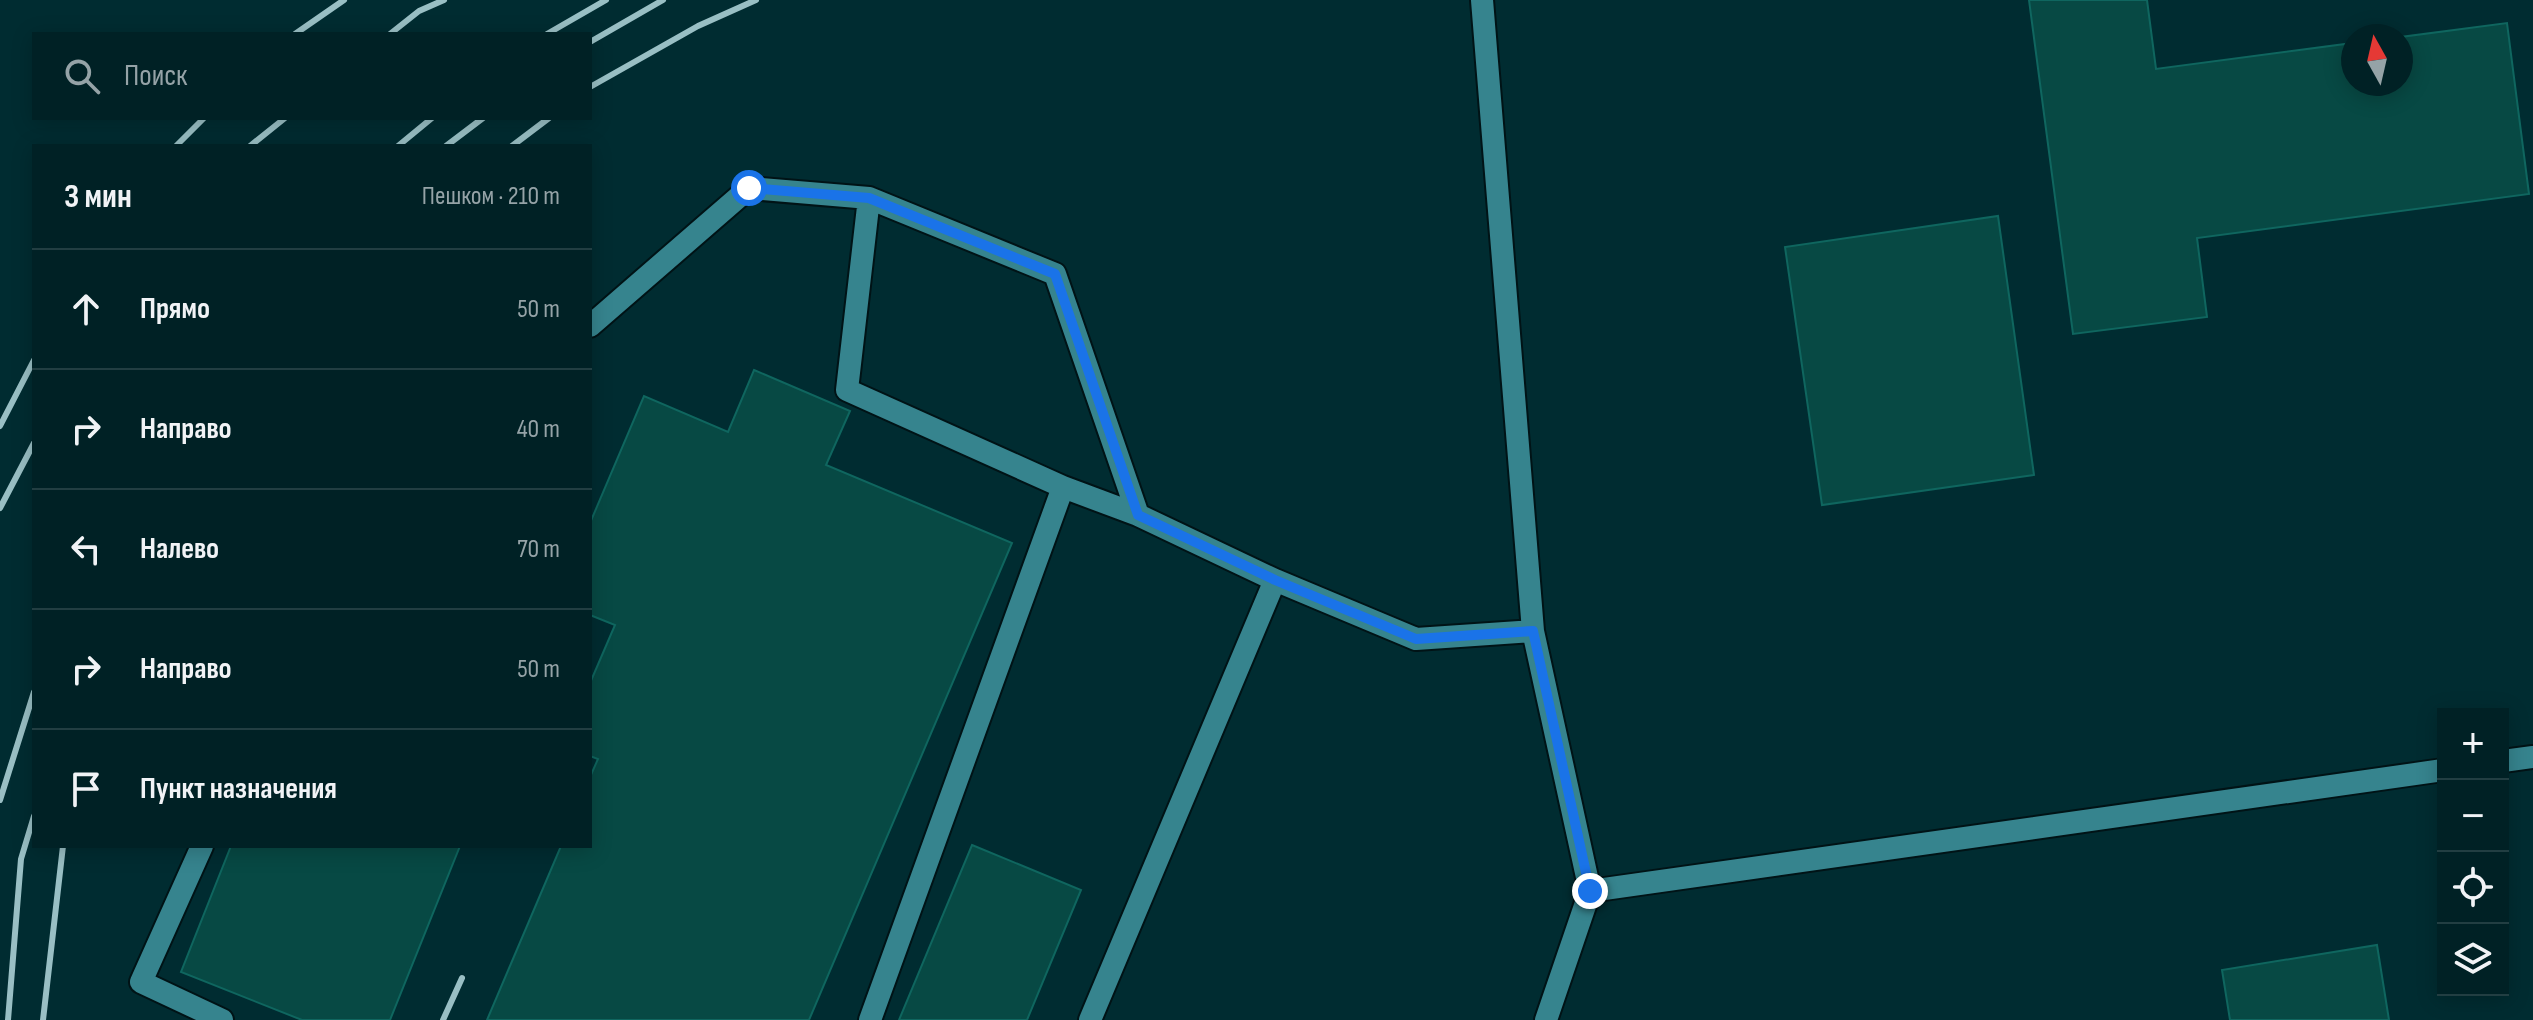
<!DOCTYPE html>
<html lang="ru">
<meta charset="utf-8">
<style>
:root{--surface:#002125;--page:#0a292d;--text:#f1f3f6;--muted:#95a3a7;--line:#223e42}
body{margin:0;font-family:"Sofia Sans Condensed",sans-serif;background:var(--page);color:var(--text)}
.controls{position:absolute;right:24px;bottom:24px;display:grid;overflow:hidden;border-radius:0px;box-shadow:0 4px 20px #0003}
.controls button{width:72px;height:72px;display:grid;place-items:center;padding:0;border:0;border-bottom:2px solid var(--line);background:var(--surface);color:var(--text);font:40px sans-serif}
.compass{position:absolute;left:2341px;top:24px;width:72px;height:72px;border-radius:50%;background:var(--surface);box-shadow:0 4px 20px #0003;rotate:352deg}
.stop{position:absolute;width:24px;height:24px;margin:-18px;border:6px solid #1a73e8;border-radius:50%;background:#fff}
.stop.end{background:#1a73e8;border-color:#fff;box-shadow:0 2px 8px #0008}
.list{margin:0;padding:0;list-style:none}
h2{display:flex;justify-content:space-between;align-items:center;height:104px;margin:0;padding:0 32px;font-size:34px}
h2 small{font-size:26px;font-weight:400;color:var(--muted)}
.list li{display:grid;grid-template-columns:52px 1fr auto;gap:24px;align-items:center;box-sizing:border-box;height:120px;padding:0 32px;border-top:2px solid var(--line)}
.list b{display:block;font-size:30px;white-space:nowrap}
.list em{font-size:26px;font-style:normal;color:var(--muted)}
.icon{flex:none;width:44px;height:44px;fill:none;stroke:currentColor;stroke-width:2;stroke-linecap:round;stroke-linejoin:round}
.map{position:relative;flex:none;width:2533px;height:1020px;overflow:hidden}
.search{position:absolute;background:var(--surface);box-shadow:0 4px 20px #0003;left:32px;top:32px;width:560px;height:88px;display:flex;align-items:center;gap:20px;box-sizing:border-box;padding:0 28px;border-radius:0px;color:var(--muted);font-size:30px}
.panel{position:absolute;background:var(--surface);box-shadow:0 4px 20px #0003;left:32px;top:144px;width:560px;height:704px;border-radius:0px}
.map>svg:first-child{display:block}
.building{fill:#074944;stroke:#0f665f;stroke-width:2}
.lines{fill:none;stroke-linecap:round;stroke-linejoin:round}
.service-casing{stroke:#001316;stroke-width:26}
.service{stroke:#36848e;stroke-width:22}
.rail{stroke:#99bfc4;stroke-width:6}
.route{stroke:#1a73e8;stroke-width:10}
</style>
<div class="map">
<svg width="2533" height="1020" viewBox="0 0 2533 1020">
<rect width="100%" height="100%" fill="#002c31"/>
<path class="building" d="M2029,0H2147L2156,69L2353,43V84H2401V37L2507,23L2529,194L2197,238L2207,317L2073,334Z
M1998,216L2034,475L1822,505L1785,247Z
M754,370L850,411L826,465L1012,543L809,1020H487L561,846H590V777L598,759L590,756V683L615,625L590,615V523L644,396L728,432Z
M972,845L1081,890L1027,1020H899Z
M231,846H460L390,1020H302L181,972Z
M2377,945L2389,1020H2230L2222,970Z"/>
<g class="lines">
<g class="service-casing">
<path id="service" d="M1482,0L1533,631L1590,891L2443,770
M869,198L847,390L1063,487L1138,515L1275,580L1416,639L1533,631
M590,326L749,188L869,198L1055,274L1138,515
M2503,761L2533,757
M202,846L141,982L222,1020
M870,1020L1063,487
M1090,1020L1275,580
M1546,1020L1590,891"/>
</g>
<use href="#service" class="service"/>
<path class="rail" d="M295,34L344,0
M390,34L419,11L444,0
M547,34L606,0
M590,42L663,0
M590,87L698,26L756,0
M176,146L204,118
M250,146L285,118
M398,146L432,118
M446,146L483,118
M512,146L549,118
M0,426L34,360
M0,508L34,443
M0,800L34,692
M8,1020L21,859L34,816
M43,1020L63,846
M443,1020L462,978"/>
</g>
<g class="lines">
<path class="route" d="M749,188L869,198L1055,274L1138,515L1275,580L1416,639L1533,631L1590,891"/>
</g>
</svg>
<div class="controls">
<button>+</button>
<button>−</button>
<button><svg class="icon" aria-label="locate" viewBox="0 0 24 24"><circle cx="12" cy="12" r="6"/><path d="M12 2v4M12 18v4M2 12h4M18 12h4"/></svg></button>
<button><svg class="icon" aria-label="layers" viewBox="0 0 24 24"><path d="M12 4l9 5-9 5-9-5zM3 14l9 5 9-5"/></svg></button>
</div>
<svg class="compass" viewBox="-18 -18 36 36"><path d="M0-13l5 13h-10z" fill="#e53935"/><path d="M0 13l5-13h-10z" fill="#95a3a7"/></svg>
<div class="stop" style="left:749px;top:188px"></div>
<div class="stop end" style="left:1590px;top:891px"></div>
<div class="search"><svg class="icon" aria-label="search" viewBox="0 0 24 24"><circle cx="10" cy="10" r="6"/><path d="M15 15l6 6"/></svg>Поиск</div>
<section class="panel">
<h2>3 мин<small>Пешком · 210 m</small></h2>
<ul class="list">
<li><svg class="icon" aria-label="ahead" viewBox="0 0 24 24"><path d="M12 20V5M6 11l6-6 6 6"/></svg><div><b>Прямо</b></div><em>50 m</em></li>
<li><svg class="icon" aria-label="right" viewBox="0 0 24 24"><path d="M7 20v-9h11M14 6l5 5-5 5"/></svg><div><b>Направо</b></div><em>40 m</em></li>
<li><svg class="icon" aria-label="left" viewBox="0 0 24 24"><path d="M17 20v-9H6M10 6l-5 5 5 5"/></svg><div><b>Налево</b></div><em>70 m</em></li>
<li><svg class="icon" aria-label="right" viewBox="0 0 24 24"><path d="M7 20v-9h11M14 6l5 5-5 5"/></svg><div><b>Направо</b></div><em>50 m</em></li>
<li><svg class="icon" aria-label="arrive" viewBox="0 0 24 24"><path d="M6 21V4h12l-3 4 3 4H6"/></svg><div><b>Пункт назначения</b></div></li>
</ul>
</section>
</div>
